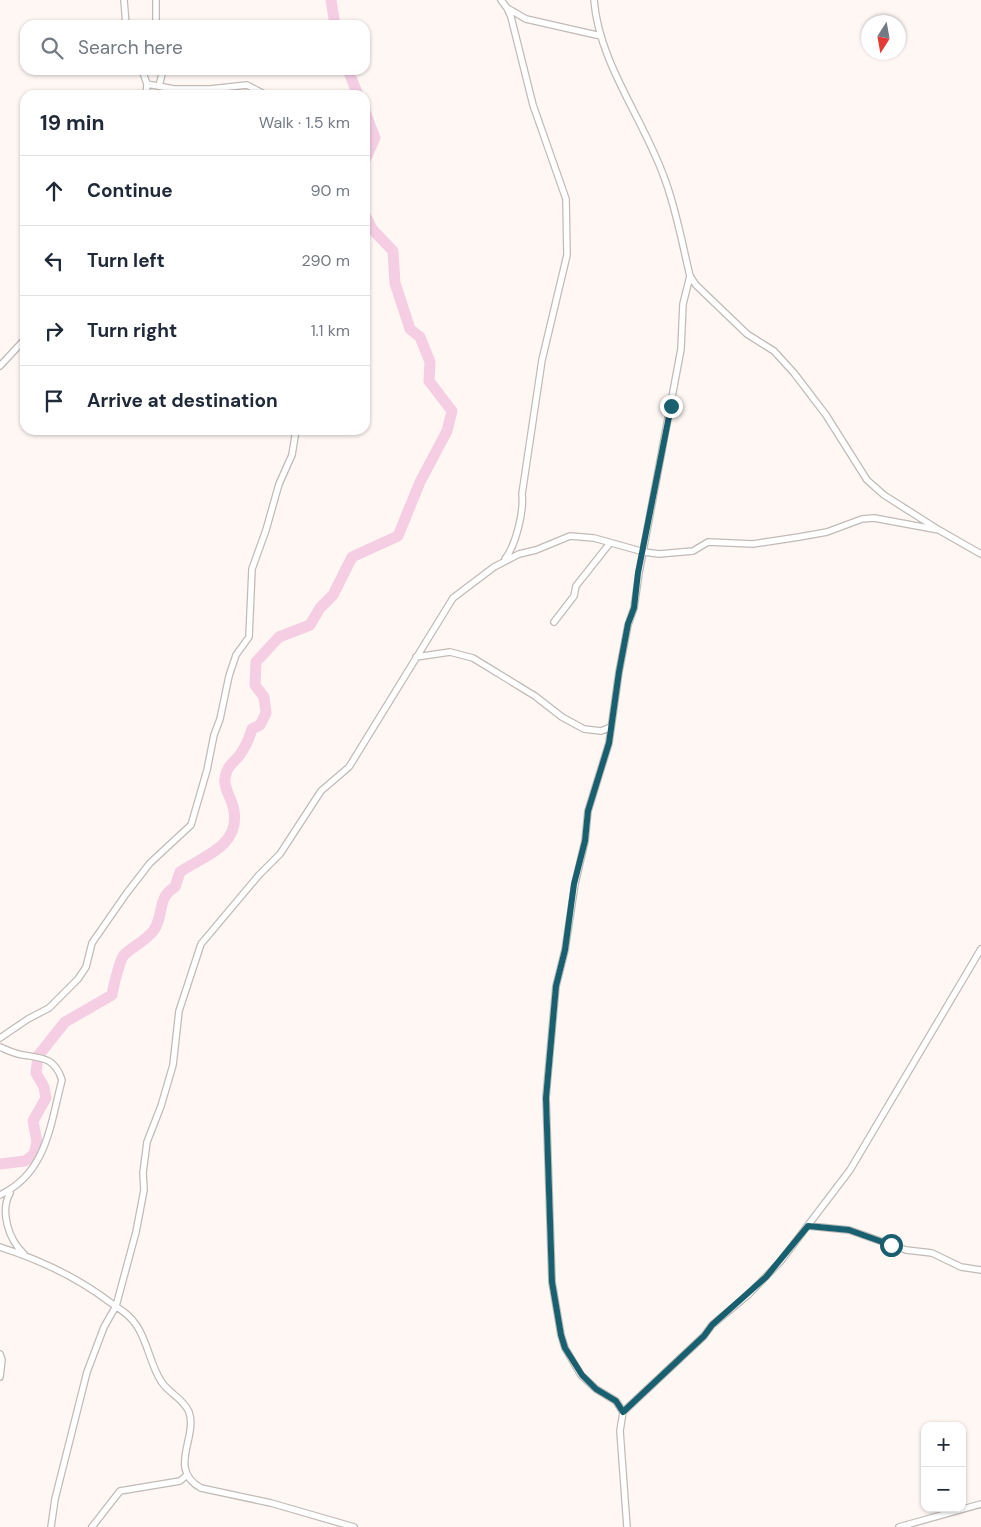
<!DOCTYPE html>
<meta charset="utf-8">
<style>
:root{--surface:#fff;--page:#f2f2f3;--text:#1f2937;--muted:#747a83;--line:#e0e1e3}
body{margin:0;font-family:"DM Sans",sans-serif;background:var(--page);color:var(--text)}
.controls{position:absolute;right:15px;bottom:15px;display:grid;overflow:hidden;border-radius:10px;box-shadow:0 1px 4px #0004}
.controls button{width:45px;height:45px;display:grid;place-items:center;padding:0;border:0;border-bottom:1px solid var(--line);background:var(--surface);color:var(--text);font:25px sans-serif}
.compass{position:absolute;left:861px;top:15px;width:45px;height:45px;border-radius:50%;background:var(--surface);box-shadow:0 1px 4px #0004;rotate:191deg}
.stop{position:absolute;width:15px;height:15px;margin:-11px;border:4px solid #185f6f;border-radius:50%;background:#fff}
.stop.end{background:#185f6f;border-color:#fff;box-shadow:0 1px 5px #0008}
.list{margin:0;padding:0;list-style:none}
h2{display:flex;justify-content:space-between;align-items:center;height:65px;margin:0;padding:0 20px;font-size:21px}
h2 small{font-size:16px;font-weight:400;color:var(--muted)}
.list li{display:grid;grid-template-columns:32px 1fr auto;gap:15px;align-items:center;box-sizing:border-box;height:70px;padding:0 20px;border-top:1px solid var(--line)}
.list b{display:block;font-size:19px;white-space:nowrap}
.list em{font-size:16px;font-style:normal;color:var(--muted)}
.icon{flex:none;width:28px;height:28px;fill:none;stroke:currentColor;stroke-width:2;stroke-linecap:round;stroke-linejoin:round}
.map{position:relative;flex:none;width:981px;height:1527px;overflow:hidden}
.search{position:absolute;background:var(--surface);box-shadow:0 1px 4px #0004;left:20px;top:20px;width:350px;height:55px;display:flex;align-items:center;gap:12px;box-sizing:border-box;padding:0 18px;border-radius:15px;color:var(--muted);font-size:19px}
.panel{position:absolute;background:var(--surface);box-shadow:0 1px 4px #0004;left:20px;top:90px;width:350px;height:345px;border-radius:15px}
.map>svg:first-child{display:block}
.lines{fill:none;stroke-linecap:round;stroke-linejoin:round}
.river{stroke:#f5cee4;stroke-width:11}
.street-casing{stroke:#c1bbb7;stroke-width:8}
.street{stroke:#fff;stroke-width:5.5}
.route{stroke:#185f6f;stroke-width:6}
</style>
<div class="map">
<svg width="981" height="1527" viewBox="0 0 981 1527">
<rect width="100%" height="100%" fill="#fef7f4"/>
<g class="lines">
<path class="river" d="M331,0L335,25
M348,70L358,95
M365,112L375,138L365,160
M0,1164L25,1161L34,1154L37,1142L33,1121L46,1098L44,1087L36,1073L38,1056L65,1022L112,995C113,988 120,959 124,955C133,946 146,941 154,930C164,915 157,897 175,887L180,872C201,857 240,847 234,811C233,800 223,788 225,778C227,766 232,764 239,756C245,748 249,739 252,729L260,725L266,713L264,697L255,685L256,662L279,637L310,625L320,608L333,595L352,557L398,536L420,482L447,431L452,411L429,381L430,362L420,337L410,329L395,283L393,251L372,229L365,215"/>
<g class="street-casing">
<path id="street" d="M124,0L126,25
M156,0V25
M501,0L507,8L526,19L601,36
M594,0C599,63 643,118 664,177C676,208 682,243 690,276L696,285L747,334L774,351L794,373L826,415L867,480L884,495L939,530L981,554
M142,70L147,84L146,95
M147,84L174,89H210L247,85L266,95
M159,86L163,70
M0,366L25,339
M505,559C516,545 524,511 522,494L542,360L567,255L566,199L533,105L511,17L507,8
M554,622L574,596L576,586L610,543
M416,657L450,652L473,658L535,696L562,717L584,729L601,731L611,727
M0,1038L28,1019L49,1008L78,979L86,967L92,943L126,894L150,863L191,825L207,770L214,735L220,719L229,676L236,655L249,637L252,569L266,530L279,484L292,455L296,430
M0,1047C7,1050 15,1054 23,1055C43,1058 55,1058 62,1080C50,1125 47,1173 0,1195
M10,1193C0,1211 8,1239 24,1254
M809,1226L849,1230L906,1250L932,1253L961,1267L981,1270
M0,1247C41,1260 77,1277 111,1303C121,1310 130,1315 137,1326C148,1343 150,1364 161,1381C168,1393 183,1398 189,1412C198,1438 167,1469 201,1488L271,1503L354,1527
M0,1354L2,1360L0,1377
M623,1412L616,1401L596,1389L581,1375L565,1348L561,1335L552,1282L546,1097L556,986L565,950L575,884L585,841L588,811L609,743L619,672L628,625L634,608L639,573L681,349L683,304L690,276
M51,1527L55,1499L87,1372L104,1327L116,1306L136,1232L144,1190L143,1173L147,1142L161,1106L173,1065L179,1011L201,944L259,875L280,854L321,791L349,767L453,598L494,567L519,554L536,550L570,536L594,538L644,552L659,554L693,551L708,542L753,544L799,537L827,532L862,519L874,518L939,530
M92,1527L120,1491L180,1481L187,1475
M627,1527L620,1431L623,1412L704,1336L712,1325L748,1295L780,1262L850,1170L981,949
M899,1527L981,1504"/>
</g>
<use href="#street" class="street"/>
</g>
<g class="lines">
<path class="route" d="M671,406L638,573L634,608L628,624L619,672L609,743L588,811L585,841L574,884L565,950L556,986L546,1098L552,1282L561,1335L565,1348L582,1375L596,1389L616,1401L623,1412L704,1336L712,1325L766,1277L808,1226L849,1230L891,1245"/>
</g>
</svg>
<div class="controls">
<button>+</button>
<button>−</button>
</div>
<svg class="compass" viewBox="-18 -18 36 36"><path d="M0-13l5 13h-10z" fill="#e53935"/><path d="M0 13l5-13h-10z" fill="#747a83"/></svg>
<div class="stop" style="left:891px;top:1245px"></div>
<div class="stop end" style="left:671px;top:406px"></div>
<div class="search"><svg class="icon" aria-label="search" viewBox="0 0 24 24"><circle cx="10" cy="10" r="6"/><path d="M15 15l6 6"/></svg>Search here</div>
<section class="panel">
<h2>19 min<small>Walk · 1.5 km</small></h2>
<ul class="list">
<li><svg class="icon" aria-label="ahead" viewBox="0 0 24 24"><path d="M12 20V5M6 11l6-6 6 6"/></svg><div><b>Continue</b></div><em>90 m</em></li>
<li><svg class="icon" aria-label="left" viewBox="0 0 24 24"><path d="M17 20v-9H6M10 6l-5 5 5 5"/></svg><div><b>Turn left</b></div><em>290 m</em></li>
<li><svg class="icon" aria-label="right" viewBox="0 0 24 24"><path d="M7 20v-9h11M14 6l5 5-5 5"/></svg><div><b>Turn right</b></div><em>1.1 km</em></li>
<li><svg class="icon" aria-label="arrive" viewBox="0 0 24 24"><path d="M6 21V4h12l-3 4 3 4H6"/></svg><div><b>Arrive at destination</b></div></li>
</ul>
</section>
</div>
